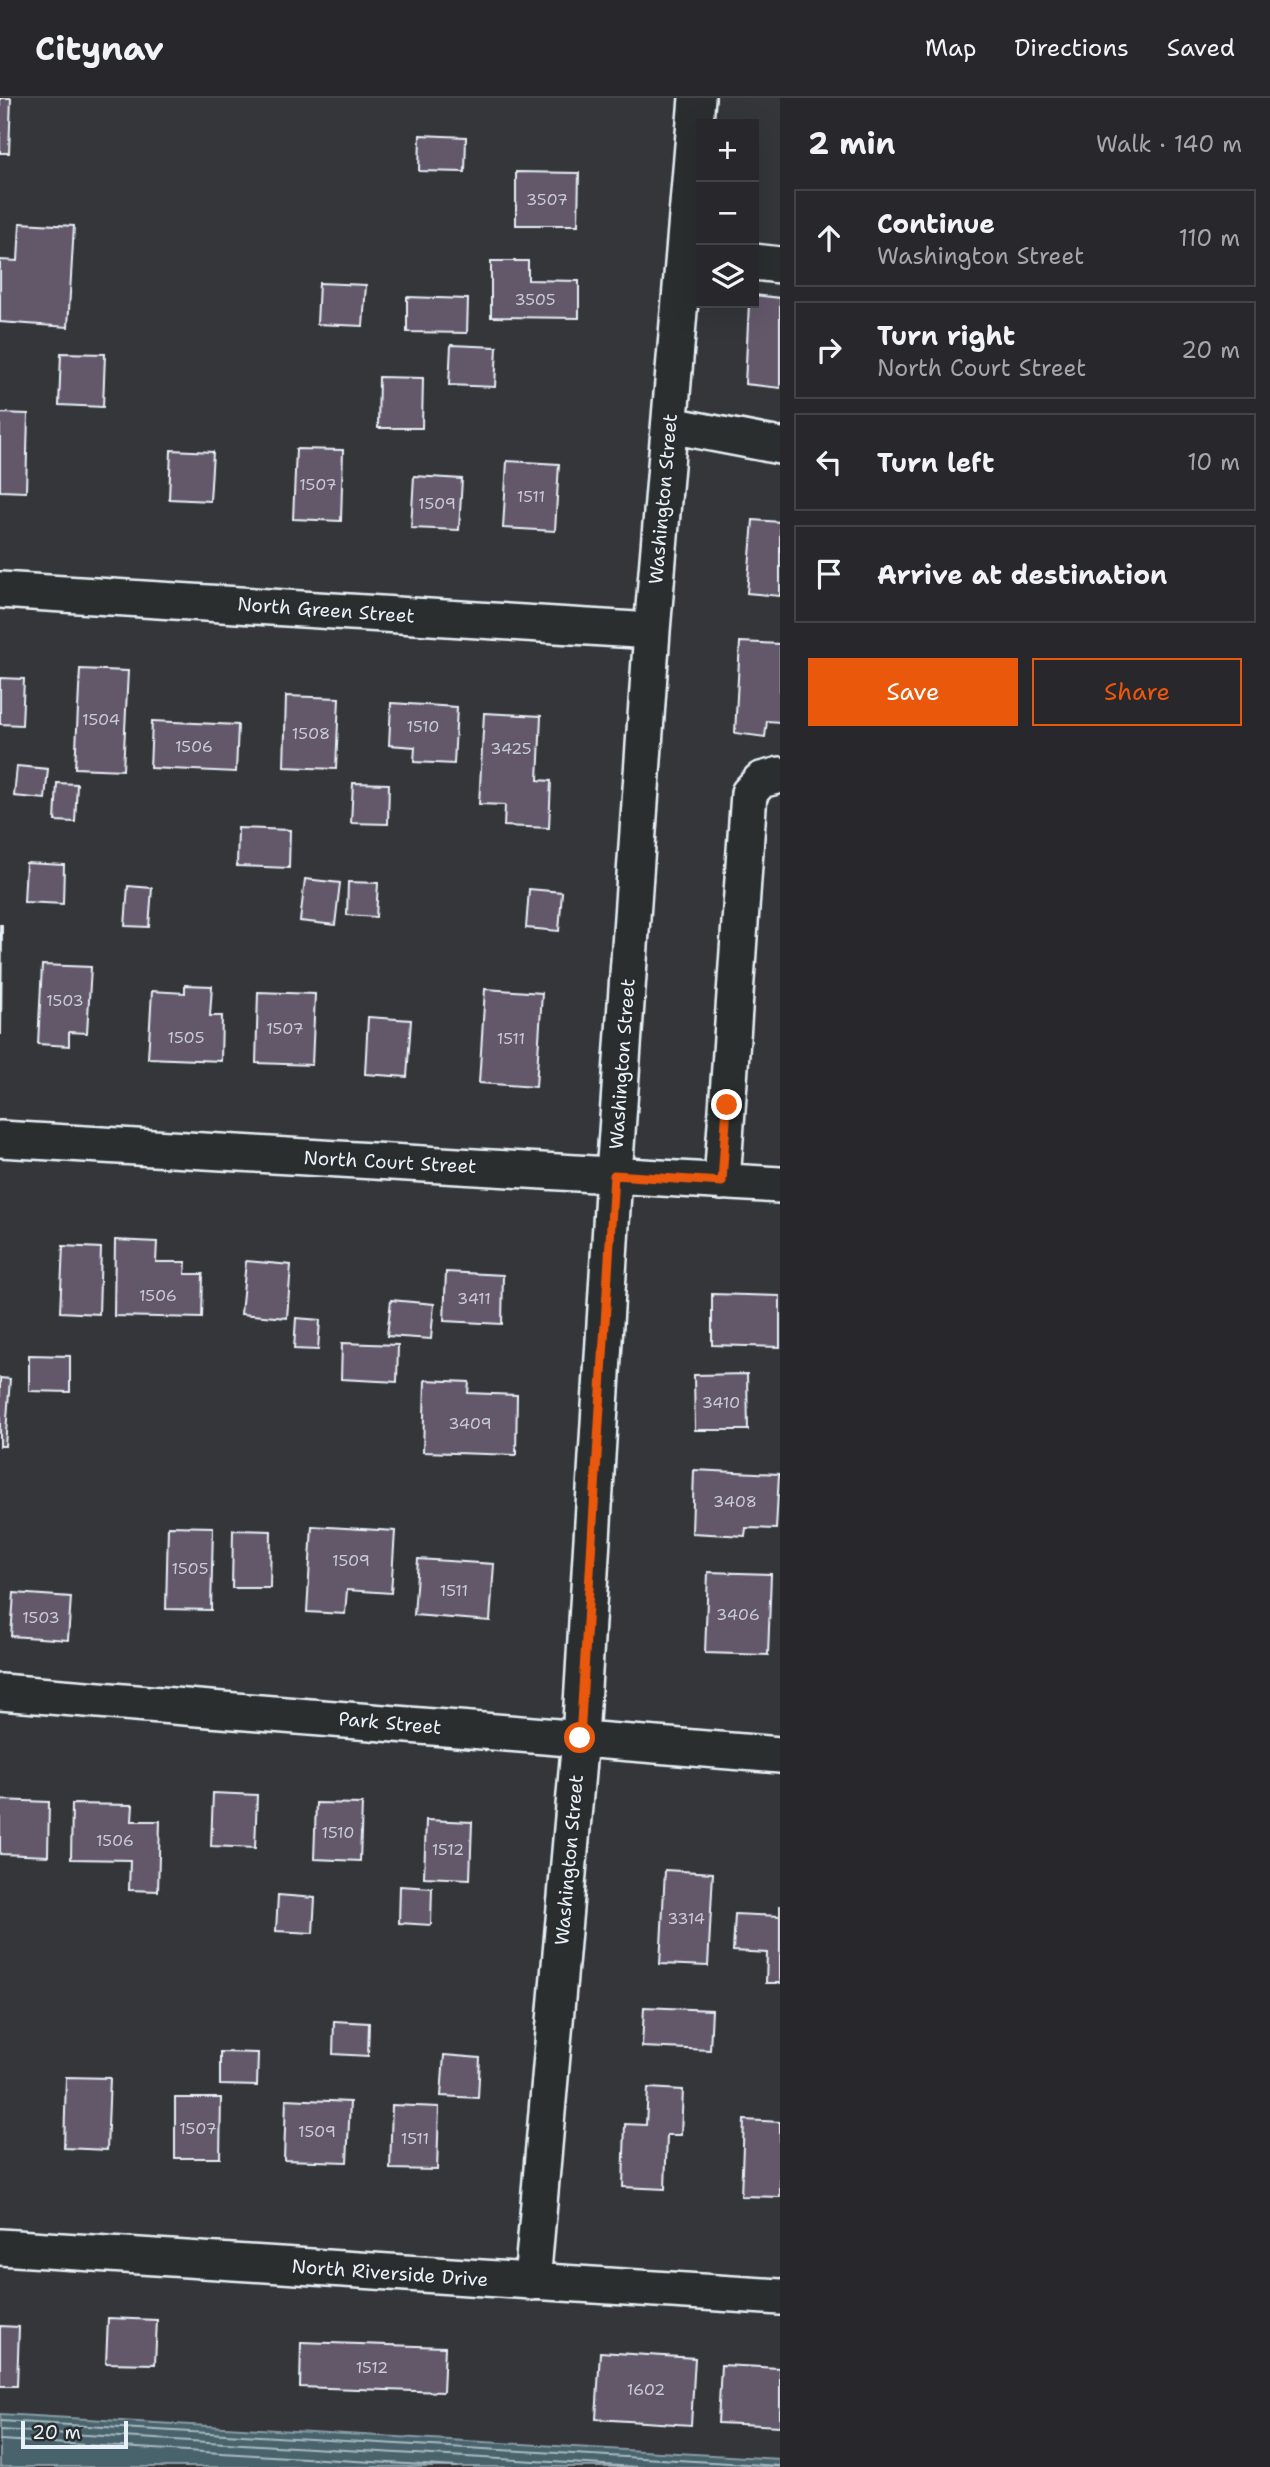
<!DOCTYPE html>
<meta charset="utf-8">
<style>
:root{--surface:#28282c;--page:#343438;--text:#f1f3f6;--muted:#a5a6a9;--line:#444448;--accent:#ea580c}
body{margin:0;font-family:"Shantell Sans",sans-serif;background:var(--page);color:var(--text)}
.controls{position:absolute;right:21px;top:21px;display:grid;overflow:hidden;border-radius:0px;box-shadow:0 7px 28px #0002}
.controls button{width:63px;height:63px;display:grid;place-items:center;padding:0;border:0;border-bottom:2px solid var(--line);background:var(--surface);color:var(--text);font:35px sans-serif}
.scale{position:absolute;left:21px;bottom:18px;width:107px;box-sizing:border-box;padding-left:7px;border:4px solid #e8f1f8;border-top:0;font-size:19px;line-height:24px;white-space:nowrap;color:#e8f1f8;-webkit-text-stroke:5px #2a2d2e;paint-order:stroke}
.stop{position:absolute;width:21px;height:21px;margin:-16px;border:5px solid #ea580c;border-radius:50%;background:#fff}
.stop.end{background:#ea580c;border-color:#fff;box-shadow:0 2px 7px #0008}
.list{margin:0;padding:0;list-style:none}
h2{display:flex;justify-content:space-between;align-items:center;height:91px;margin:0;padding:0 28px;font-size:30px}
h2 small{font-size:23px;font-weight:400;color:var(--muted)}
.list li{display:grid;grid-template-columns:46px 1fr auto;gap:21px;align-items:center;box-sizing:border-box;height:98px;margin:0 14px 14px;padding:0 14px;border:2px solid var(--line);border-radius:0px}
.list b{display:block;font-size:26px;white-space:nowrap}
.list p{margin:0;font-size:23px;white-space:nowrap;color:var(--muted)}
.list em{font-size:23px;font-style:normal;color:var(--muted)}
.actions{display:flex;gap:14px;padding:21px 28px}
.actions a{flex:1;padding:16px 0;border:2px solid var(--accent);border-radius:0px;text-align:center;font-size:24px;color:var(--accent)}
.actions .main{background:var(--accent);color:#fff}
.icon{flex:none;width:38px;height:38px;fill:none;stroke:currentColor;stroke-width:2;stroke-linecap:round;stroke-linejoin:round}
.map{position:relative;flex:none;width:780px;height:2369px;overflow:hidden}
header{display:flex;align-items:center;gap:42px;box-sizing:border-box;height:98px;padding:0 35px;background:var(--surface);border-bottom:2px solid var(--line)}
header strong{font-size:33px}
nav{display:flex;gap:38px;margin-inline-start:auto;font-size:24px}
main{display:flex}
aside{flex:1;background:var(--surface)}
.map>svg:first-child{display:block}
.water{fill:#48646d;stroke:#889ca5;stroke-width:2}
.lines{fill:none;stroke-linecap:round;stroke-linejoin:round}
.shore{stroke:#a8b9c0;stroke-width:2}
.building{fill:#63596a;stroke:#e8f1f8;stroke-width:2}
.minor-casing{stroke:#e8f1f8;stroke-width:40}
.minor{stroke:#2a2d2e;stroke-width:35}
.route{stroke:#ea580c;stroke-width:9}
.labels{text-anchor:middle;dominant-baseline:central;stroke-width:5;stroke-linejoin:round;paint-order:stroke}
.number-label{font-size:16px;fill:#c7cbd4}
.street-label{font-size:19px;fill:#e8f1f8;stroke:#2a2d2e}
</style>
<header>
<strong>Citynav</strong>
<nav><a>Map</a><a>Directions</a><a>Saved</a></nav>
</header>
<main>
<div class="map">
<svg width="780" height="2369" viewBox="0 0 780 2369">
<rect width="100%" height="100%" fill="#35363a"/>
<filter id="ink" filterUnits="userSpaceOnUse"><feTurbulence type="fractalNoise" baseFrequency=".0143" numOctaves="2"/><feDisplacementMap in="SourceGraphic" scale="14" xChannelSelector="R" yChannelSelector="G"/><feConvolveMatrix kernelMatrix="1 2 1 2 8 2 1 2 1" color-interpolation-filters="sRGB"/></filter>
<g filter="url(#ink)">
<path class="water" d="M0,2316L780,2361V2369H0Z"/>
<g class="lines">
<path class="shore" d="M0,2323L780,2368
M0,2332L638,2369
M0,2342L457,2369"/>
</g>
<path class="building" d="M0,0H11L9,55H0Z
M420,37L466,39L465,74L419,73Z
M516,74L579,75L578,127H516Z
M20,125L74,128L68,229L0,224V162L18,163Z
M491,163H528V182L579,183V220L491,219Z
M319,185L366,187L363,228L317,226Z
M754,197L780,200V290L745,286L749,205H754Z
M407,199L468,201L467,235L407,234Z
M451,247L497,249L495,289L449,287Z
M61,255L105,256L103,309L59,307Z
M379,279L423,280L422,330H378Z
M0,315L28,316L26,394L0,393Z
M296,351L343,352L341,423L293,421Z
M171,352L213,354L210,403L169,401Z
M507,363L559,366L555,433L503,430Z
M414,378L462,381L459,432L411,430Z
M753,422L780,424V498L747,495Z
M740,544L780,546V624L767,623L765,639L735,635Z
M80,571L128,573L123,672L75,670Z
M0,580L24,581L22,627L0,626Z
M286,598L339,600L336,671L284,669Z
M391,605L457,609L454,666L414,664L415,649L389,647Z
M484,615L541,618L538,682L551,683L549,730L504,728L505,707L479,706Z
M152,623L238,627L236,674L150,670Z
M17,668L48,671L45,701L14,698Z
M57,685L77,686L75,724L55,723Z
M353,685L389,686L388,726L351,725Z
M238,730L290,732L289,770L237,768Z
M26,765L64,767L63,806L24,804Z
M305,781L340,785L335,827L300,823Z
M348,784L378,785L376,819L347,817Z
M128,788L152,790L149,829L125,828Z
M529,791L562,794L559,833L526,830Z
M0,827H2L1,936H0Z
M42,867L91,869L87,935L69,934V948L38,946Z
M185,887L212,888L210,918H222L221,963L148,960L152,893L185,895Z
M485,891L542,895L536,989L479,985Z
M258,894L315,896L312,967L256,965Z
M368,919L411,922L407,979L365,976Z
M115,1142L157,1144L156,1164H186L185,1176H203L202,1220L114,1218Z
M63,1148L101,1150L99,1216L60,1214Z
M246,1163L291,1167L287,1220L241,1216Z
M446,1174L503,1177L502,1226L444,1223Z
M712,1196L780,1198V1249L712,1247Z
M391,1202L434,1206L431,1241L387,1238Z
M296,1220L320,1222L318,1252L294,1251Z
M342,1245L398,1247L397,1284L341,1281Z
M29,1257L70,1258V1294L29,1293Z
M747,1276L748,1332H695L694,1277Z
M0,1280L10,1281L5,1348H0Z
M425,1282L469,1284L468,1295L517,1297L516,1357L423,1354Z
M694,1372L779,1376L776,1431L746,1430L745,1438L692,1435Z
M168,1428L213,1429L211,1512L166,1511Z
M312,1428L395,1433L391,1495L347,1492L345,1516L307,1514Z
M233,1432L271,1433L270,1490H232Z
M418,1461L494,1466L490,1523L414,1517Z
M708,1474L771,1476L768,1557L705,1555Z
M14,1495L71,1499L68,1542L11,1538Z
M213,1695L257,1697L255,1750L211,1748Z
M0,1702L49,1704L48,1758L0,1756Z
M316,1705L362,1706L360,1763L314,1761Z
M72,1706L133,1707L132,1723H160L158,1793L129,1792L130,1762L71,1761Z
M426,1722L472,1724L470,1781L424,1779Z
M665,1772L713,1775L708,1868L660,1866Z
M400,1788L432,1790L431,1827L399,1825Z
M278,1797L315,1800L313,1835L276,1833Z
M780,1807V1885H766L767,1855L733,1853L735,1816L780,1818Z
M644,1909L712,1912L710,1952L642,1949Z
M334,1923L369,1925L368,1958L333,1956Z
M220,1954L258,1955L257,1988L220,1987Z
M444,1957L480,1960L478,2000L441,1998Z
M66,1979L110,1980L107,2052L64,2050Z
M648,1990L683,1992L681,2037H667L665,2091L623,2089L625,2026L646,2027Z
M175,2000H221L220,2060H175Z
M286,2001L350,2004L347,2064L284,2062Z
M392,2007L439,2009L437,2072L390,2071Z
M744,2022L780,2024V2099L741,2098Z
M108,2220L157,2222L155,2266L106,2265Z
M0,2228L19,2229L17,2288H0Z
M301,2244L445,2249L443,2294L300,2289Z
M600,2254L695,2260L691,2327L596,2321Z
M721,2267L780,2270V2328L718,2325Z"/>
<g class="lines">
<g class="minor-casing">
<path id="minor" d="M754,164L780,167
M670,327L780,348
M0,492L652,533
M0,1041L780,1087
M722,1084L749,695L761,682L780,677
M0,1594L780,1657
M0,2149L780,2199
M532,2184L580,1640L614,1077L652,533L697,0"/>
</g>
<use href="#minor" class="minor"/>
</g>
</g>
<g class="lines" filter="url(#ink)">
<path class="route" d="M580,1640L614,1077L722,1084L727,1007"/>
</g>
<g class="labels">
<g class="number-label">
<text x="547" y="101">3507</text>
<text x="535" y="201">3505</text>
<text x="318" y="386">1507</text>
<text x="531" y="398">1511</text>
<text x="437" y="405">1509</text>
<text x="101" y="621">1504</text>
<text x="423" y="628">1510</text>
<text x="311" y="635">1508</text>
<text x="194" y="648">1506</text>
<text x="511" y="650">3425</text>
<text x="65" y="902">1503</text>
<text x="285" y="930">1507</text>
<text x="186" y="939">1505</text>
<text x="511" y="940">1511</text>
<text x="158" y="1197">1506</text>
<text x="474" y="1200">3411</text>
<text x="721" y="1304">3410</text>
<text x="470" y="1325">3409</text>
<text x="735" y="1403">3408</text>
<text x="351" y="1462">1509</text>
<text x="190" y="1470">1505</text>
<text x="454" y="1492">1511</text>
<text x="738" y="1516">3406</text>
<text x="41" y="1519">1503</text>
<text x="338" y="1734">1510</text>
<text x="115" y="1742">1506</text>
<text x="448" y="1751">1512</text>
<text x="686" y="1820">3314</text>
<text x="198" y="2030">1507</text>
<text x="317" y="2033">1509</text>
<text x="415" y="2040">1511</text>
<text x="372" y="2269">1512</text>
<text x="646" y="2291">1602</text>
</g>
<g class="street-label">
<text transform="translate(663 401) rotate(-85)">Washington Street</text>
<text transform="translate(326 512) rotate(4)">North Green Street</text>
<text transform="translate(622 966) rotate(-86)">Washington Street</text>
<text transform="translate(390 1064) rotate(3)">North Court Street</text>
<text transform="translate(390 1625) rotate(5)">Park Street</text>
<text transform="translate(569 1762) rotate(-85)">Washington Street</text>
<text transform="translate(390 2175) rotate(4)">North Riverside Drive</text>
</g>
</g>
</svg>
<div class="controls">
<button>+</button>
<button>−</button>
<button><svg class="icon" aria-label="layers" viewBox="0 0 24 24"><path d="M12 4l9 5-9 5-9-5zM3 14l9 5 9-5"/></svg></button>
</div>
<div class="scale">20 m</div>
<div class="stop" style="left:580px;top:1640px"></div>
<div class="stop end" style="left:727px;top:1007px"></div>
</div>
<aside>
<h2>2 min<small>Walk · 140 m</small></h2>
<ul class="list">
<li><svg class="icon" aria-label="ahead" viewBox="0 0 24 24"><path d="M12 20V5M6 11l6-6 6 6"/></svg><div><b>Continue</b><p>Washington Street</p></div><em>110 m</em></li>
<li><svg class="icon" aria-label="right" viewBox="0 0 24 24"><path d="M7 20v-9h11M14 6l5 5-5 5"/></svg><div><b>Turn right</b><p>North Court Street</p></div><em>20 m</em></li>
<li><svg class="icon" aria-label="left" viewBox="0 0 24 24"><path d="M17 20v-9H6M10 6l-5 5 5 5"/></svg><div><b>Turn left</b></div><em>10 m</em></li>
<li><svg class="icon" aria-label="arrive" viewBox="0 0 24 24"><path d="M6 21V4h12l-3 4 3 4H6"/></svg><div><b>Arrive at destination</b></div></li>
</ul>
<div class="actions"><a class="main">Save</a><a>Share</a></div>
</aside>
</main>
